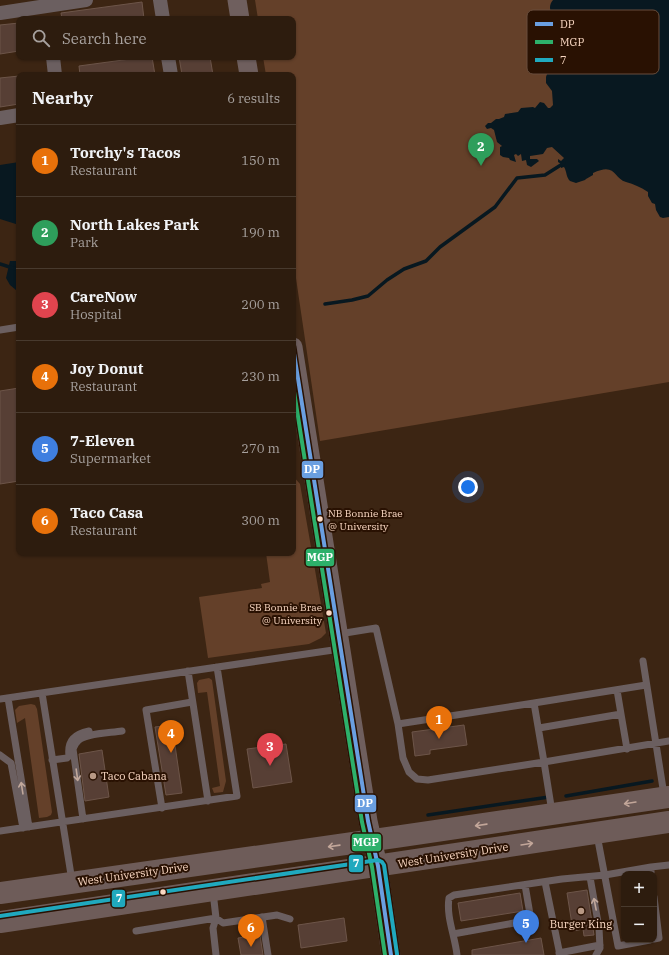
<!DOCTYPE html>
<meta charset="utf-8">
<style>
:root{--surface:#2d1c0e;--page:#352517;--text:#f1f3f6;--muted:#a7a19e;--line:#483a2e;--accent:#ea580c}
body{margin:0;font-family:"IBM Plex Serif",serif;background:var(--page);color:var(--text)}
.controls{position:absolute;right:12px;bottom:12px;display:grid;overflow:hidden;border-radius:8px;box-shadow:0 1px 3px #0004}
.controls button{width:36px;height:36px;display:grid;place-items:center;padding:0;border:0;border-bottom:1px solid var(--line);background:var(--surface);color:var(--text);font:20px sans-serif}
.you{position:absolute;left:468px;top:487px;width:14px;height:14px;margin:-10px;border:3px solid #fff;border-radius:50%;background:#1a73e8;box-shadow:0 0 0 6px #1a73e833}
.badge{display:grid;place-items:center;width:26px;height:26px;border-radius:50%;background:var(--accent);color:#fff;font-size:13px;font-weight:700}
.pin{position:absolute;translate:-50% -33px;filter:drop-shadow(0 1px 2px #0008)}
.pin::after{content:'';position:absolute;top:21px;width:14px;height:12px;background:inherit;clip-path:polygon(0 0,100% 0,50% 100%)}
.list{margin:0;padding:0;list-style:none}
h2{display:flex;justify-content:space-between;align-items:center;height:52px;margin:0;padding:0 16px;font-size:17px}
h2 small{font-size:13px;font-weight:400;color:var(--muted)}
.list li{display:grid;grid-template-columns:26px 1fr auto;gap:12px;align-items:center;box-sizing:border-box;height:72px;padding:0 16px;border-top:1px solid var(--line)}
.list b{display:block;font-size:15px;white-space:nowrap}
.list p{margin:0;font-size:13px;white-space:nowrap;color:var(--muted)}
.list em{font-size:13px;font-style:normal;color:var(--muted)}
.icon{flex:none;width:22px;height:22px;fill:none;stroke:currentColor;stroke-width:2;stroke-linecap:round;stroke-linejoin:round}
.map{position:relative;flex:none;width:669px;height:955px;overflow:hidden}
.search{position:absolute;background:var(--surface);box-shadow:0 1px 3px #0004;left:16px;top:16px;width:280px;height:44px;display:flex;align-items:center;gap:10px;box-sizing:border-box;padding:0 14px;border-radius:8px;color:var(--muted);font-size:15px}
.panel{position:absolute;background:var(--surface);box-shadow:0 1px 3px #0004;left:16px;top:72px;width:280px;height:484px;border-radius:8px}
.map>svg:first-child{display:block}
.green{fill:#644029}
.water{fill:#081820}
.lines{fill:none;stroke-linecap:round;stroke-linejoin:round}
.stream{stroke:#081820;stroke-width:3.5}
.building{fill:#573f35;stroke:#6d5549}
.service{stroke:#6b5f60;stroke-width:7}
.minor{stroke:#6b5f60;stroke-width:14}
.secondary{stroke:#6f5f5e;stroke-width:19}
.primary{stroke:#6e5c59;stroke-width:22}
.bus-1-casing{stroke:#291102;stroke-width:7}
.bus-2-casing{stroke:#291102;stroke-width:7}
.bus-3-casing{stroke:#291102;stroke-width:7}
.bus-1{stroke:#6a9fe1;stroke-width:4}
.bus-2{stroke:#2db06a;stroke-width:4}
.bus-3{stroke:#20a9be;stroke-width:4}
.oneway{stroke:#c1a89b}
.oneway2{stroke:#c2a699}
.bus-dot{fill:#fad8c3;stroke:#291102;stroke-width:1.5}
.poi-dot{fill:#b89985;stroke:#291102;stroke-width:1.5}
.labels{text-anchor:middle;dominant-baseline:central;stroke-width:4;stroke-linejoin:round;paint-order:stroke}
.bus-label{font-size:10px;fill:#fad8c3;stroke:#291102;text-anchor:start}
.poi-label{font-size:11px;fill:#fad8c3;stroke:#291102;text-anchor:start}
.street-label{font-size:11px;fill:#fad8c3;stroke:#291102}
.key{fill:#291102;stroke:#684d3c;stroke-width:1}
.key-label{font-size:11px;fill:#fad8c3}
.line-badge{stroke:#291102;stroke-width:1.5}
.badge-label{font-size:11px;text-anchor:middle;font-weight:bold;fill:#fff}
</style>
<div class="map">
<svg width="669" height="955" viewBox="0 0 669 955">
<rect width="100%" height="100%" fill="#3c2513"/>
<path class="green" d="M255,0H669V382L320,441L293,258V75H266L263,57H293V19H258Z
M293,476L300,484L326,633L321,638L309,644L208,658L199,597L262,588L261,584L270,582L266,553H293Z
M209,678L212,680L226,781L223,792L214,793L212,788L220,786L207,692L198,693L197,683L199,680Z
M31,704L35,705L37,709L52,812L51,815L47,817L39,818L25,718L17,723L15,710L19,706Z"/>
<path class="water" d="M553,0H669V217L663,218L660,217L656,210L655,204L652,203L648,196V192C640,187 634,184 626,182C613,178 616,162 593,173V175L586,179L585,180L576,183L570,181C566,177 567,172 564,167L561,168V164L558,162V159L561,161L564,158L552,147L547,148L543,154L530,156V159H537L539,161L531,167L527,165L526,160L522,161L521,154L518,156L516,154L514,155L516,162L510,160L509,158L503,157L500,155V147L502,146L497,142L494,130L491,128L487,129L485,126L488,123H491L496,119H499L504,117L505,114L518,112L521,108L533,107L535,108L540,102L544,103L548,108H550L553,105L552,91L546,83V77L550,65L549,56L552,51L551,34L552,27L551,20L553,15C549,11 549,4 553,0Z
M19,162V225L0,219V165Z
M10,261H19V290H16L10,285L6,278Z"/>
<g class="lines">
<path class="stream" d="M0,264L19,270
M325,304L352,300L368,296L387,280L404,269L426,261L440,247L495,207L517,178L545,175L564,163
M566,796L652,781
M428,815L549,797"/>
</g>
<path class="building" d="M142,2L144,19H62L61,13Z
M19,23V51L0,54V25Z
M145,57H152L155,75H80L79,66Z
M179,57H210L213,75H182Z
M19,76V104L0,107V78Z
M19,388V481L0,484V391Z
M172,725L182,793L166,795L155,727Z
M464,725L467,745L430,750V754L415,756L412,732Z
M286,744L292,782L253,788L247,749Z
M102,750L109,797L85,801L79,754Z
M587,890L594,935L584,936L583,929L573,931L567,893Z
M520,893L523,911L461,921L458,903Z
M344,918L347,941L301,948L298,925Z
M260,935L263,955H241L238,938Z
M541,938L544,955H472V950Z"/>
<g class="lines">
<path class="service" d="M0,330L19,327
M339,634L376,628L398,724L403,758L409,772L417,779L428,780L544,762L552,812
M643,661L664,795
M188,671L208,801
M42,693L72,881
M8,698L29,827
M0,699L340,649
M534,703L646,685
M621,714L627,749
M398,724L534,703L544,762L669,741
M539,728L621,714L617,690
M0,755L11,763L23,828
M52,760L67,758L69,756C67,740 75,734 89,731
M162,808L146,710L192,702
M83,819L73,749C74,747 75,743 78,741C85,733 111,733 122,731
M0,831L237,796L217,667
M597,835L618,946L650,940
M651,874V867L669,865
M590,877L599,928L600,948L596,955
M545,882L560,955
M654,897L659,938L654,939
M262,917L268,955
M136,931L216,918L213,892
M453,934L531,920L525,885
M559,953L600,945
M216,955L213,928L216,918L223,923L277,915L290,919
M457,955C455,936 446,917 449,898L454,895L562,879L605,875L651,867"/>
<path class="minor" d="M160,0L163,19
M0,13L86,0
M53,57L55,75
M168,57L171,75
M0,118L19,115"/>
<path class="secondary" d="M237,0L240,19
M246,57L249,75
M293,347L368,821L378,866L391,955"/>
<path class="primary" d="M0,893L395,837L669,797
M0,922L669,822"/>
<g class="bus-1-casing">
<path id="bus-1" d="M293,347L368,821L378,866L391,955"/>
</g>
<g class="bus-2-casing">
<path id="bus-2" d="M293,385L362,822L372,867L385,955"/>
</g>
<g class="bus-3-casing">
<path id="bus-3" d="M0,916L378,860L382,862L384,865L397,954"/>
</g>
<use href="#bus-1" class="bus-1"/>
<use href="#bus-2" class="bus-2"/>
<use href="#bus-3" class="bus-3"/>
</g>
<defs><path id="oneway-shaft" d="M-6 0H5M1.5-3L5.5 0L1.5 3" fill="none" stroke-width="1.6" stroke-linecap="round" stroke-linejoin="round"/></defs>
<g class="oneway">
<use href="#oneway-shaft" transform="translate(77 775) rotate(82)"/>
<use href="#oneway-shaft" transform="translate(22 788) rotate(-99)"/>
<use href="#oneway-shaft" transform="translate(595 904) rotate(-101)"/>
</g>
<g class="oneway2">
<use href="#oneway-shaft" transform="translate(630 803) rotate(171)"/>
<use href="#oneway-shaft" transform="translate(481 825) rotate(172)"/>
<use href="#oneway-shaft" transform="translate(527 844) rotate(-9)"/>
<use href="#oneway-shaft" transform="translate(334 846) rotate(172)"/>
</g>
<g class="bus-dot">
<circle cx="320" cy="519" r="3.5"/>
<circle cx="329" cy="613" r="3.5"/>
<circle cx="163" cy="892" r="3.5"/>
</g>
<g class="poi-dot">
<circle cx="93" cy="776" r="4"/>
<circle cx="581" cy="911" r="4"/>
</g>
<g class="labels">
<g class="bus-label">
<text x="328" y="513">NB Bonnie Brae<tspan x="328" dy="13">@ University</tspan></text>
<text x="322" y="607" text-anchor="end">SB Bonnie Brae<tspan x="322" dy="13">@ University</tspan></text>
</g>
<g class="poi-label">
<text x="101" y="776">Taco Cabana</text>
<text x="581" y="924" text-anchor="middle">Burger King</text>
</g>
<g class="street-label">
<text transform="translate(453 855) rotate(-9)">West University Drive</text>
<text transform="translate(133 874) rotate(-8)">West University Drive</text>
</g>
</g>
<rect x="527" y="10" width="132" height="64" rx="6" class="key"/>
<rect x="535" y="22" width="18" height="4" fill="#6a9fe1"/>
<rect x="535" y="40" width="18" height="4" fill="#2db06a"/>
<rect x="535" y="58" width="18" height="4" fill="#20a9be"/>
<g class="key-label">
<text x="560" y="28">DP</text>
<text x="560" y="46">MGP</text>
<text x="560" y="64">7</text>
</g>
<g class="line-badge">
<rect x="301" y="460" width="23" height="19" rx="4" fill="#6a9fe1"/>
<rect x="305" y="548" width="30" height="19" rx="4" fill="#2db06a"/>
<rect x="354" y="794" width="23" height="19" rx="4" fill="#6a9fe1"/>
<rect x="351" y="833" width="31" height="19" rx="4" fill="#2db06a"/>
<rect x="348" y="854" width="16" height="19" rx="4" fill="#20a9be"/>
<rect x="111" y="889" width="15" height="19" rx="4" fill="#20a9be"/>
</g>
<g class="badge-label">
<text x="312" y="473">DP</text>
<text x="320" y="561">MGP</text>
<text x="365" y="807">DP</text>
<text x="366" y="846">MGP</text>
<text x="356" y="867">7</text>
<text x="119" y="902">7</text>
</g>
</svg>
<div class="controls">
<button>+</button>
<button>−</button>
</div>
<div class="you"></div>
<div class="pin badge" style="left:439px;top:739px;background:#e8710a">1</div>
<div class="pin badge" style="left:481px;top:166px;background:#2e9e5b">2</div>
<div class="pin badge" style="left:270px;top:766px;background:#e0444e">3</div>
<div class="pin badge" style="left:171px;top:753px;background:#e8710a">4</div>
<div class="pin badge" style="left:526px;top:943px;background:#3f7fe0">5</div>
<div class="pin badge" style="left:251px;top:947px;background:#e8710a">6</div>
<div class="search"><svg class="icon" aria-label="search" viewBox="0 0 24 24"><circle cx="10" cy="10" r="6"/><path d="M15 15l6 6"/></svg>Search here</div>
<section class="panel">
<h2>Nearby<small>6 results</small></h2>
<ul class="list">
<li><span class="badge" style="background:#e8710a">1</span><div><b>Torchy's Tacos</b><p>Restaurant</p></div><em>150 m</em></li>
<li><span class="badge" style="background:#2e9e5b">2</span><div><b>North Lakes Park</b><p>Park</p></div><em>190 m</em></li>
<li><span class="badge" style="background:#e0444e">3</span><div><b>CareNow</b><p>Hospital</p></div><em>200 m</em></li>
<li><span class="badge" style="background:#e8710a">4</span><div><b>Joy Donut</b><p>Restaurant</p></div><em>230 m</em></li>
<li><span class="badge" style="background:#3f7fe0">5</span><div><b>7-Eleven</b><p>Supermarket</p></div><em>270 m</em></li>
<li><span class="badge" style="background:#e8710a">6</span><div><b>Taco Casa</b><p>Restaurant</p></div><em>300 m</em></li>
</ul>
</section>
</div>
